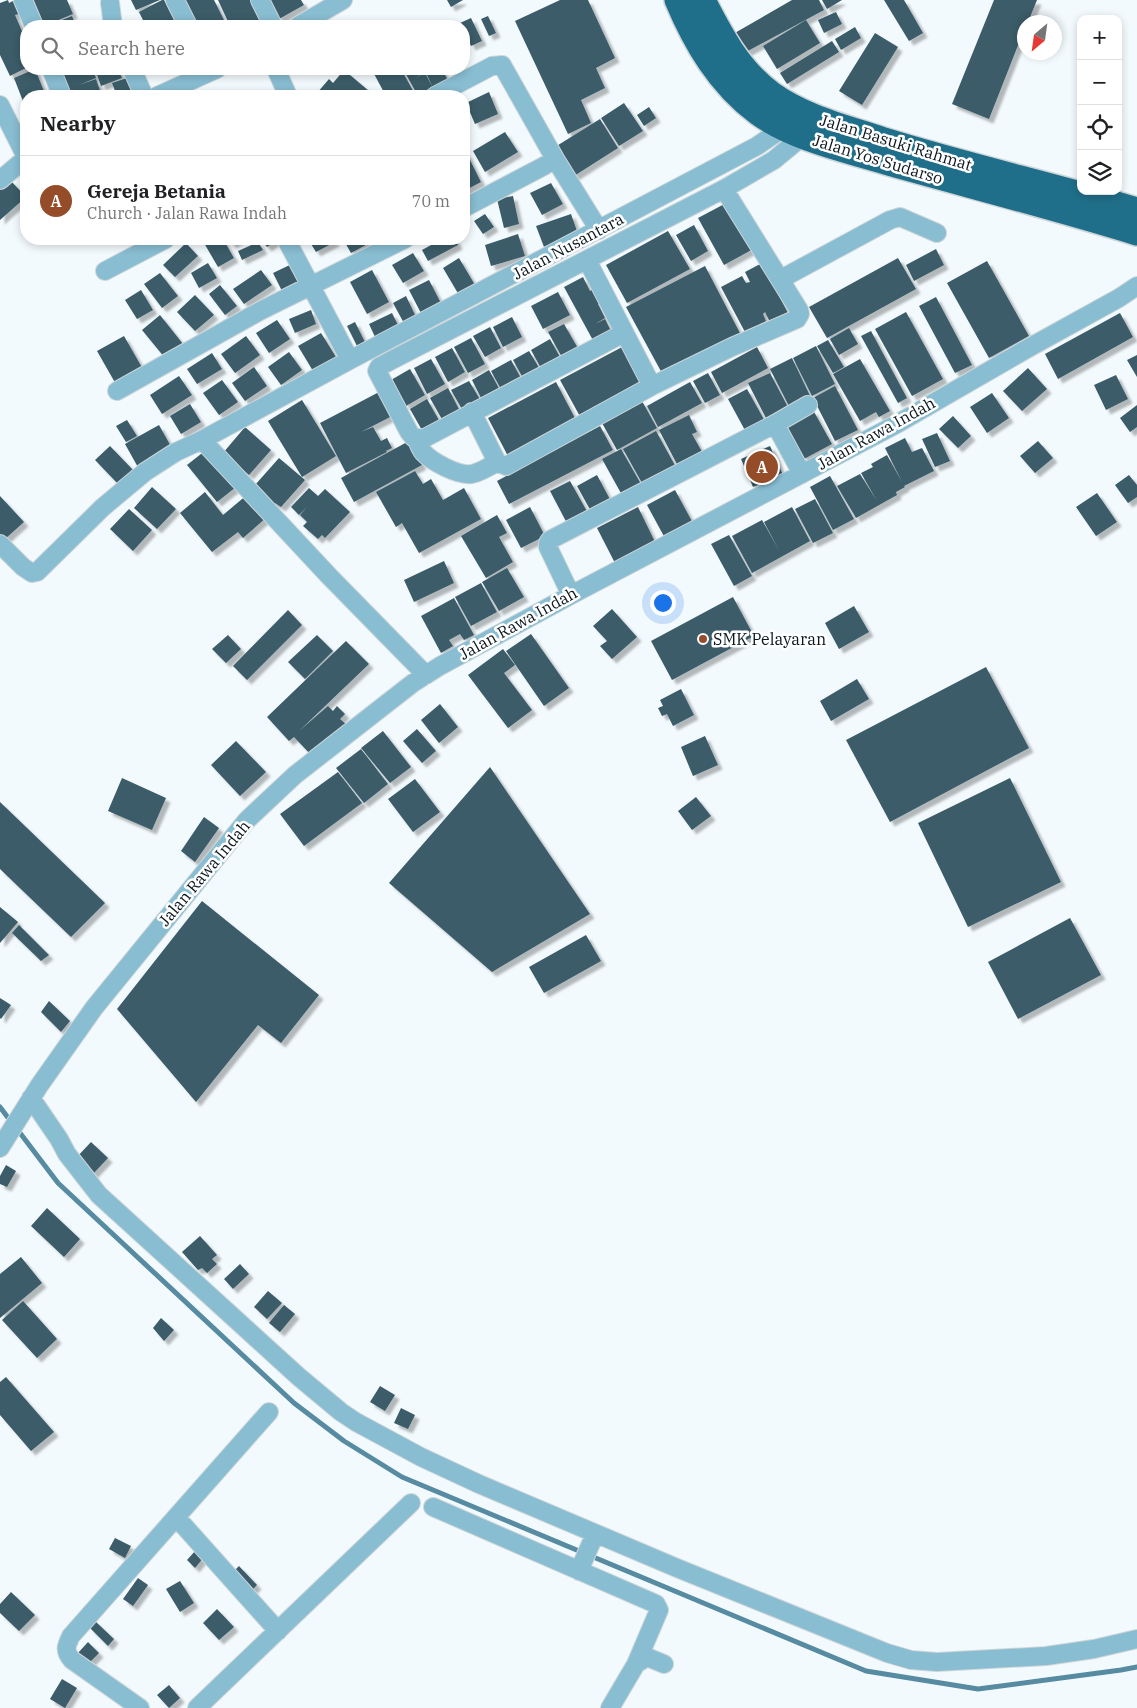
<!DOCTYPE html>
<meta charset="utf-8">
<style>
:root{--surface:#fff;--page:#f2f2f2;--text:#202124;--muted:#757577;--line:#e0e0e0;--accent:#944c29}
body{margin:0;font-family:"IBM Plex Serif",serif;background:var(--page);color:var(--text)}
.controls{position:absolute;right:15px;top:15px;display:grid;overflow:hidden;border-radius:10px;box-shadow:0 2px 8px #0003}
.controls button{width:45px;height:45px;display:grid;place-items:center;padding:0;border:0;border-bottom:1px solid var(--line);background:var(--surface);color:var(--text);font:25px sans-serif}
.compass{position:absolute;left:1017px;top:15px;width:45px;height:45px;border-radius:50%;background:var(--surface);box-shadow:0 2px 8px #0003;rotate:209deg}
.you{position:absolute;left:662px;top:602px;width:18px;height:18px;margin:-12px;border:4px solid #fff;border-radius:50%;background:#1a73e8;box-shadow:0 0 0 8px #1a73e833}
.badge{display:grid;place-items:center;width:32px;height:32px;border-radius:50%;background:var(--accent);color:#fff;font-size:16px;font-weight:700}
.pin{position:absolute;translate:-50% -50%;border:2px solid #fff;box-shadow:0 1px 5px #0006}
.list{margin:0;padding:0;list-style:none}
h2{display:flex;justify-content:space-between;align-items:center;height:65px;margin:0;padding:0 20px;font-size:21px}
h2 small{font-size:16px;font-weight:400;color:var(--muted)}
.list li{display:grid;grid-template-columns:32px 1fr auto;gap:15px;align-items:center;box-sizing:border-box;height:90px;padding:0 20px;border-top:1px solid var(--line)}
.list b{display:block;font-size:19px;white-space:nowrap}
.list p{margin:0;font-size:16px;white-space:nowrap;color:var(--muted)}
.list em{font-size:16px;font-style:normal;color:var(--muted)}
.icon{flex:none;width:28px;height:28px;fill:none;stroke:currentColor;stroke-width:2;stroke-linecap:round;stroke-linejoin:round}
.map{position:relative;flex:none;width:1137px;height:1708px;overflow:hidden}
.search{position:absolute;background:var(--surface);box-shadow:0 2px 8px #0003;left:20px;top:20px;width:450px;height:55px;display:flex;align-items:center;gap:12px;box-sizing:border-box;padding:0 18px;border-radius:20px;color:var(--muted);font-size:19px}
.panel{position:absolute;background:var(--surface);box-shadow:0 2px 8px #0003;left:20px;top:90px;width:450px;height:155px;border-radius:20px}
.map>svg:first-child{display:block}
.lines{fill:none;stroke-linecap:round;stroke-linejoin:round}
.stream{stroke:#568ba1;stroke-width:5}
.building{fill:#3a5b68;filter:url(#shadow)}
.minor-casing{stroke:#ced6d9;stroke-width:20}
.highway-casing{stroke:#ced6d9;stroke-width:28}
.minor{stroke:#88bdd2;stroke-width:18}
.highway{stroke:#206f8a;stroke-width:25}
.poi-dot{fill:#944c29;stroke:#fff;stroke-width:2}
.labels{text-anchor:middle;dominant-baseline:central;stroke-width:5;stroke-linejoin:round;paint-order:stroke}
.street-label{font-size:16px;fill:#0a171d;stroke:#fff}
.poi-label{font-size:16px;fill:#0a171d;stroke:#fff;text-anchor:start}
</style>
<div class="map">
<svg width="1137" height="1708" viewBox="0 0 1137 1708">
<defs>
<filter id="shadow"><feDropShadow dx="4.5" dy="4.5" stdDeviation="1" flood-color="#0004"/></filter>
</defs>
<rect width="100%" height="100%" fill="#f3fafd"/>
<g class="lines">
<path class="stream" d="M0,1107L12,1123
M17,1129L58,1183L294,1403L344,1441L402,1477L866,1671L978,1689L1121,1670L1137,1667"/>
</g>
<path class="building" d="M8,0L9,3L13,1L19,14L15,15L22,31L26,29V68L10,76L0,55V3Z
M25,0H67L73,14L44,26H36Z
M131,0H160L136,10Z
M162,0H164L178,26H146L139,12Z
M180,0H214L227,26H192Z
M218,0H257L269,26H230Z
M269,0H301L304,5L279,19Z
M447,0H463L451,7Z
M560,0H588L615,58L596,68L605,88L581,100L591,123L568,134L515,21Z
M792,0H819L824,10L744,53L733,34Z
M822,0H842L827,9Z
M884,0H904L923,33L909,41Z
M994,0H1037L1028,22H1024V30L989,119L952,104Z
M836,12L842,24L824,33L818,20Z
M72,16L76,26H47Z
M488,16L496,33L489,36L481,19Z
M471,18L482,41L471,46L464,30V26H462L460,23Z
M140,20L143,26H127Z
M806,20L820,43L777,69L763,46Z
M855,27L861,38L841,50L835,39Z
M875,33L898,47L862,105L839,91Z
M832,41L839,52L787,84L780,73Z
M35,69L46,96H26V109L14,78Z
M57,69H93L96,78L79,85L96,79L102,96H66Z
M95,69H118L122,78L101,86Z
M378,69H401L416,96H386L373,72Z
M403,69H431L415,78L425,73L433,88L426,73L434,69H442L451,86L430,96H418Z
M344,70L375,96H321L317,93L329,79L333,83Z
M130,77L138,96H117L112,83Z
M489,92L498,114L475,124L466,103Z
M624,103L643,131L619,146L601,118Z
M649,107L656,118L644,126L637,115Z
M600,119L618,148L574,176L555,147Z
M505,132L518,152L485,172L473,151Z
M466,152L481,182L464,191V153Z
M10,180L26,197L0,220V189Z
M551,183L563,204L542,215L530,193Z
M513,196L519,224L504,228L497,199Z
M730,201L755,248L724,265L698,218Z
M485,214L494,227L483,234L474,221Z
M571,214L578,234L544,247L536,226Z
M694,225L708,251L691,261L676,235Z
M668,231L690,269L627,303L606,265Z
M518,234L525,256L491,266L485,245Z
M211,239H223L234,258L218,267L204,243Z
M228,239H240L232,244Z
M261,239H279L267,247Z
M308,239H333L335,242L316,252Z
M343,239H377L351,253Z
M442,239H455L458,245L428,261L422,250Z
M258,242L263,250L242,260L238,251Z
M186,243L198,256L175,277L163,265Z
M936,249L944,265L914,281L906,265Z
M413,253L424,271L403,283L392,265Z
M459,258L475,285L459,295L443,268Z
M898,258L916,289L827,338L809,307Z
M987,261L1029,336L989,358L947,283Z
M296,262L305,280L282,291L273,273Z
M208,263L217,278L199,288L191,273Z
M762,263L785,291L778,294L790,317L772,326L765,312L763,314L766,321L745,332L721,287L742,276L746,283L750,282L745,272Z
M705,266L741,335L663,375L626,307Z
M261,270L272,285L244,304L233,289Z
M372,270L389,302L367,314L350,282Z
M160,273L178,296L162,308L144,284Z
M583,277L590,291L598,286L605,300L598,304L605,318L595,324L605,319L613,335L595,344L564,287Z
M429,280L443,307L423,317L409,290Z
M220,285L237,306L225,315L209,294Z
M141,290L153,310L137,319L125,300Z
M558,292L570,315L543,329L531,306Z
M195,295L214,315L195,331L177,312Z
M406,296L417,319L405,325L393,303Z
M936,297L972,365L955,373L919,306Z
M311,310L316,324L295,333L289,319Z
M906,312L943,379L912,396L875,329Z
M392,313L399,327L376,339L369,324Z
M1120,313L1133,337L1058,379L1045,354Z
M160,315L183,344L165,358L142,330Z
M512,317L522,337L503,347L493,327Z
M277,320L290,339L269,353L256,333Z
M355,322L365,342L357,346L347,326Z
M564,324L579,350L563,359L548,332Z
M490,327L501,348L485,357L473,336Z
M849,328L858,344L839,355L830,339Z
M871,331L907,398L898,403L861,336Z
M321,333L336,357L313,371L298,346Z
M124,336L144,371L117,386L97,351Z
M246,336L260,355L235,373L221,354Z
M471,338L485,364L468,373L454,347Z
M550,339L561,359L542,370L531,350Z
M828,340L844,367L833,373L817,346Z
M624,346L646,385L582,420L560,380Z
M816,346L835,384L812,396L793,358Z
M757,347L768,368L722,393L711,372Z
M452,348L465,372L448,382L435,357Z
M529,351L541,371L524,380L513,360Z
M289,352L302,370L281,385L268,367Z
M212,353L222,369L197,384L187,369Z
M1137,355V377L1127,360Z
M792,358L812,400L791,410L770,369Z
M431,359L445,384L427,394L414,368Z
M860,359L890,411L879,417L876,412L860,421L833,374Z
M511,360L522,380L502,391L491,371Z
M254,367L267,386L245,401L232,383Z
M1028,368L1047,389L1022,411L1003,391Z
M410,369L425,395L406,406L391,380Z
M489,370L501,392L483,402L472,380Z
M708,373L720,395L705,403L693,381Z
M770,373L790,411L768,422L748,383Z
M1116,375L1128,399L1106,410L1094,385Z
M179,376L192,395L162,414L150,395Z
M222,380L238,402L219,415L203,393Z
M469,381L481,401L463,411L451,390Z
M556,382L577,422L509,458L488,418Z
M690,382L702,403L658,427L647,406Z
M835,386L858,430L835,441L813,398Z
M448,388L461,413L444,423L430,398Z
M747,389L766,423L747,434L728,399Z
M381,391L394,415L361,432L373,427L381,441L387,438L392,448L386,451L387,452L346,473L320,423Z
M992,393L1009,418L987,433L970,407Z
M427,399L440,422L423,432L410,409Z
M302,400L336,456L302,477L268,421Z
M642,401L657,428L617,450L602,423Z
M190,404L201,422L181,434L170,416Z
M1137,405V427L1130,432L1120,418Z
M813,410L832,444L804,459L785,426Z
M689,415L697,432L692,434L705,457L680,470L659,430Z
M953,416L971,436L958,448L939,429Z
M127,420L137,436L126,442L116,426Z
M159,425L173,450L139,469L125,444Z
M600,426L613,450L509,504L497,481Z
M245,427L271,450L249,475L223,453Z
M656,431L677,469L667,475L665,471L642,483L623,449Z
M937,433L950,461L935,467L922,439Z
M905,438L912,452L922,448L934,471L904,486L905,487L896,492L897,495L856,518L837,486L860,474L877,501L861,473L873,467L871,464L887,455L902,482L885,448Z
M409,441L422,465L354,502L341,478Z
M1038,441L1053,458L1035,473L1020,456Z
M110,446L134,471L119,485L95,460Z
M770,446L783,475L753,487L741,459Z
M621,449L641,484L622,495L602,459Z
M206,450L236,487L217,502L187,465Z
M279,458L305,480L281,507L275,503L272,506L255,485Z
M415,471L423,484L431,479L443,500L464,488L481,519L419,553L402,523L396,527L376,492Z
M597,475L613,505L593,515L577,486Z
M1129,475L1137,485V497L1128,503L1115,485Z
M830,476L854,519L833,530L810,487Z
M570,481L589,515L570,529L550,491Z
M152,487L176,509L157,529L134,508Z
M309,488L318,496L325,489L350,512L325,538L322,535L318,539L303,526L307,522L300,515L307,507L299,515L291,507Z
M675,490L694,525L666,540L647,505Z
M205,492L223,515L248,494L267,517L243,538L238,532L212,552L180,513Z
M1097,493L1117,522L1096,536L1076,507Z
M0,496L24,522L5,539L0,534Z
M815,499L833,533L813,543L795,509Z
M530,507L545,536L521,548L506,520Z
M638,507L656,544L616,565L597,528Z
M792,507L810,541L752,573L732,536L762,520L780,552L764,522Z
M129,509L152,530L133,551L110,529Z
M497,515L507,533L499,537L513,562L486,578L461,536Z
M729,535L752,576L734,586L711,544Z
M444,561L454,583L414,602L404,580Z
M507,568L524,597L499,611L482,582Z
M481,583L497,612L471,626L455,597Z
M733,597L754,636L672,680L651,641Z
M454,598L474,635L464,640L460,634L449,640L453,646L441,653L421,616Z
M854,606L869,632L839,649L825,623Z
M612,609L637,637L612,659L600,646L607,641L593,626Z
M288,610L302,625L247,680L233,666Z
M531,634L569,688L544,706L506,651Z
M228,635L241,649L226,663L212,649Z
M317,635L333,651L305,679L288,662Z
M346,641L369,664L299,731L328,706L333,711L337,706L345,714L340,719L347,725L313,757L294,737L289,741L267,717Z
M503,649L515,665L504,673L532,710L508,728L468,675Z
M986,667L1029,748L890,822L846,740Z
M857,679L869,699L831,721L820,701Z
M681,689L694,715L673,726L667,714L662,716L658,708L663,706L660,700Z
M440,704L458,727L439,743L421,720Z
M417,729L436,751L422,763L403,741Z
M383,731L411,767L390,783L361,748Z
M705,736L718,765L693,776L681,747Z
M236,741L266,772L240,796L211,765Z
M361,749L388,784L364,803L336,768Z
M490,767L590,914L492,972L389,883Z
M338,772L362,803L304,846L280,814Z
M122,778L166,798L152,830L108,811Z
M1010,778L1061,882L968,927L918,823Z
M415,779L440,812L413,832L388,799Z
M696,797L711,816L692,830L678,811Z
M0,802L105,903L71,937L0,869Z
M204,817L219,828L195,862L181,851Z
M202,901L319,995L281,1043L258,1025L196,1102L117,1009Z
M0,907L18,922L0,943Z
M1070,918L1101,975L1018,1019L988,962Z
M19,925L49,955L41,961L12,933Z
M586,935L601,961L544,993L529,967Z
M0,998L11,1005L1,1019L0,1018Z
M49,1001L70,1021L61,1032L41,1012Z
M91,1142L108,1158L93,1174L76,1158Z
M6,1165L16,1171L7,1187L0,1184V1176Z
M47,1208L80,1239L64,1257L31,1226Z
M200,1236L217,1255L212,1259L217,1264L207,1273L202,1268L198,1270L182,1252Z
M21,1257L42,1283L0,1318V1274Z
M240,1264L249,1274L233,1289L224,1279Z
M268,1291L282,1303L267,1319L254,1307Z
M23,1301L57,1339L37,1358L2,1320Z
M284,1305L295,1314L280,1332L269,1323Z
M161,1318L174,1330L164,1341L153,1328Z
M6,1377L54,1432L31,1451L0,1415V1382Z
M380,1386L395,1395L385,1411L370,1402Z
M401,1408L415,1415L408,1429L394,1423Z
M115,1538L131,1546L125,1558L109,1549Z
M196,1550L204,1557L195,1568L187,1560Z
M239,1566L257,1585L249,1593L231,1574Z
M138,1578L148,1585L133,1606L123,1599Z
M180,1581L194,1603L180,1612L166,1589Z
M11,1592L35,1615L19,1631L0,1613V1604Z
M217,1609L234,1627L219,1640L203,1623Z
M95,1621L114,1639L108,1646L89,1627Z
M88,1642L99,1653L89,1663L78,1653Z
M62,1679L77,1688L65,1708L50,1699Z
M169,1685L180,1698L169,1708L157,1695Z"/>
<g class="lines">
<g class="minor-casing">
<path id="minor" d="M23,0L34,26
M175,0L188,26
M260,0L273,26
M110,3L113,26
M298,26L343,0
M51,69L62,96
M132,69L144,96
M276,69L288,96
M157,96L217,69
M435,96L492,66L502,65L555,159L599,230
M0,105L26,157
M0,180L26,158
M464,208L544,166L555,159
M286,239L350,360L757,146L783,128
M587,260L652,386
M105,271L166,239
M781,279L890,220L900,217L937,233
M624,333L423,439L413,437L409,432L377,371L379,367L392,360L724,189L774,160L803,136
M117,391L260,311L405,239
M472,412L497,462L506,466L652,386L732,347L797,319L800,314L799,310L724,189
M775,424L802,474
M416,438C418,442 420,448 423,452C432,462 458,476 472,474C481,472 489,467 497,462
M202,440L329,576L426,675
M0,544L23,567L32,573L37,572L102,508L145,472L176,452L202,440L350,360
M571,595L548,547V543L550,540L775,424L808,405
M31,1098L59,1139L67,1154L99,1195L299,1377L341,1412L356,1422L421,1457L479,1484L677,1568L887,1653L911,1660L937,1662L1046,1656L1094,1649L1137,1639
M0,1148L39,1086L94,1008L247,820L295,775L413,683L440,666L571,595L895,425L1032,346L1119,298L1137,286
M433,1507L656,1604L659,1610L636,1664
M176,1517L278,1631
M579,1571L595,1534
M140,1708L72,1660C64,1651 66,1646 71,1636L269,1412
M197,1708L411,1503
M610,1708L636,1664L647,1657L664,1664"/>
</g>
<g class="highway-casing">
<path id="highway" d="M677,0C695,43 719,84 758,113C793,139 850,151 892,164C974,187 1056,208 1137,233
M703,0C721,35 739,70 772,94C806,118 846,127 884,140C968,166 1053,185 1137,210"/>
</g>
<use href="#minor" class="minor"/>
<use href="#highway" class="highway"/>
</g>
<circle class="poi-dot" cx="703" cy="639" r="5"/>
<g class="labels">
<g class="street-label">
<text transform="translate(896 142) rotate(17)">Jalan Basuki Rahmat</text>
<text transform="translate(878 159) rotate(17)">Jalan Yos Sudarso</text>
<text transform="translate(568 246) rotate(-28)">Jalan Nusantara</text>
<text transform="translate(876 433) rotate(-29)">Jalan Rawa Indah</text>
<text transform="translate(518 623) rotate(-29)">Jalan Rawa Indah</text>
<text transform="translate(204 873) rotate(-50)">Jalan Rawa Indah</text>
</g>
<g class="poi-label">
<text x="713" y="639">SMK Pelayaran</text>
</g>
</g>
</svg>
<div class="controls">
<button>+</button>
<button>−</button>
<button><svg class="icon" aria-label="locate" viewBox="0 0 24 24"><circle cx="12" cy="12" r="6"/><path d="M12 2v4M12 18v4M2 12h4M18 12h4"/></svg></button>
<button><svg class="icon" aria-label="layers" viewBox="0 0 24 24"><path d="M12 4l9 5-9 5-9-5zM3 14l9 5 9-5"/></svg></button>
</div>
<svg class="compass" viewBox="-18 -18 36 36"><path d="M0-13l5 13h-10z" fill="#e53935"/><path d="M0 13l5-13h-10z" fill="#757577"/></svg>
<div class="you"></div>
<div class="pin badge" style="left:762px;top:467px">A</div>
<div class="search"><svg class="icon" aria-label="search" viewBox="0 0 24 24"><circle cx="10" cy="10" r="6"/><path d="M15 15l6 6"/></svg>Search here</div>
<section class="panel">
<h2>Nearby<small></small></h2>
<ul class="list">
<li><span class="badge">A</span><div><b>Gereja Betania</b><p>Church · Jalan Rawa Indah</p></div><em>70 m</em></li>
</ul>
</section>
</div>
